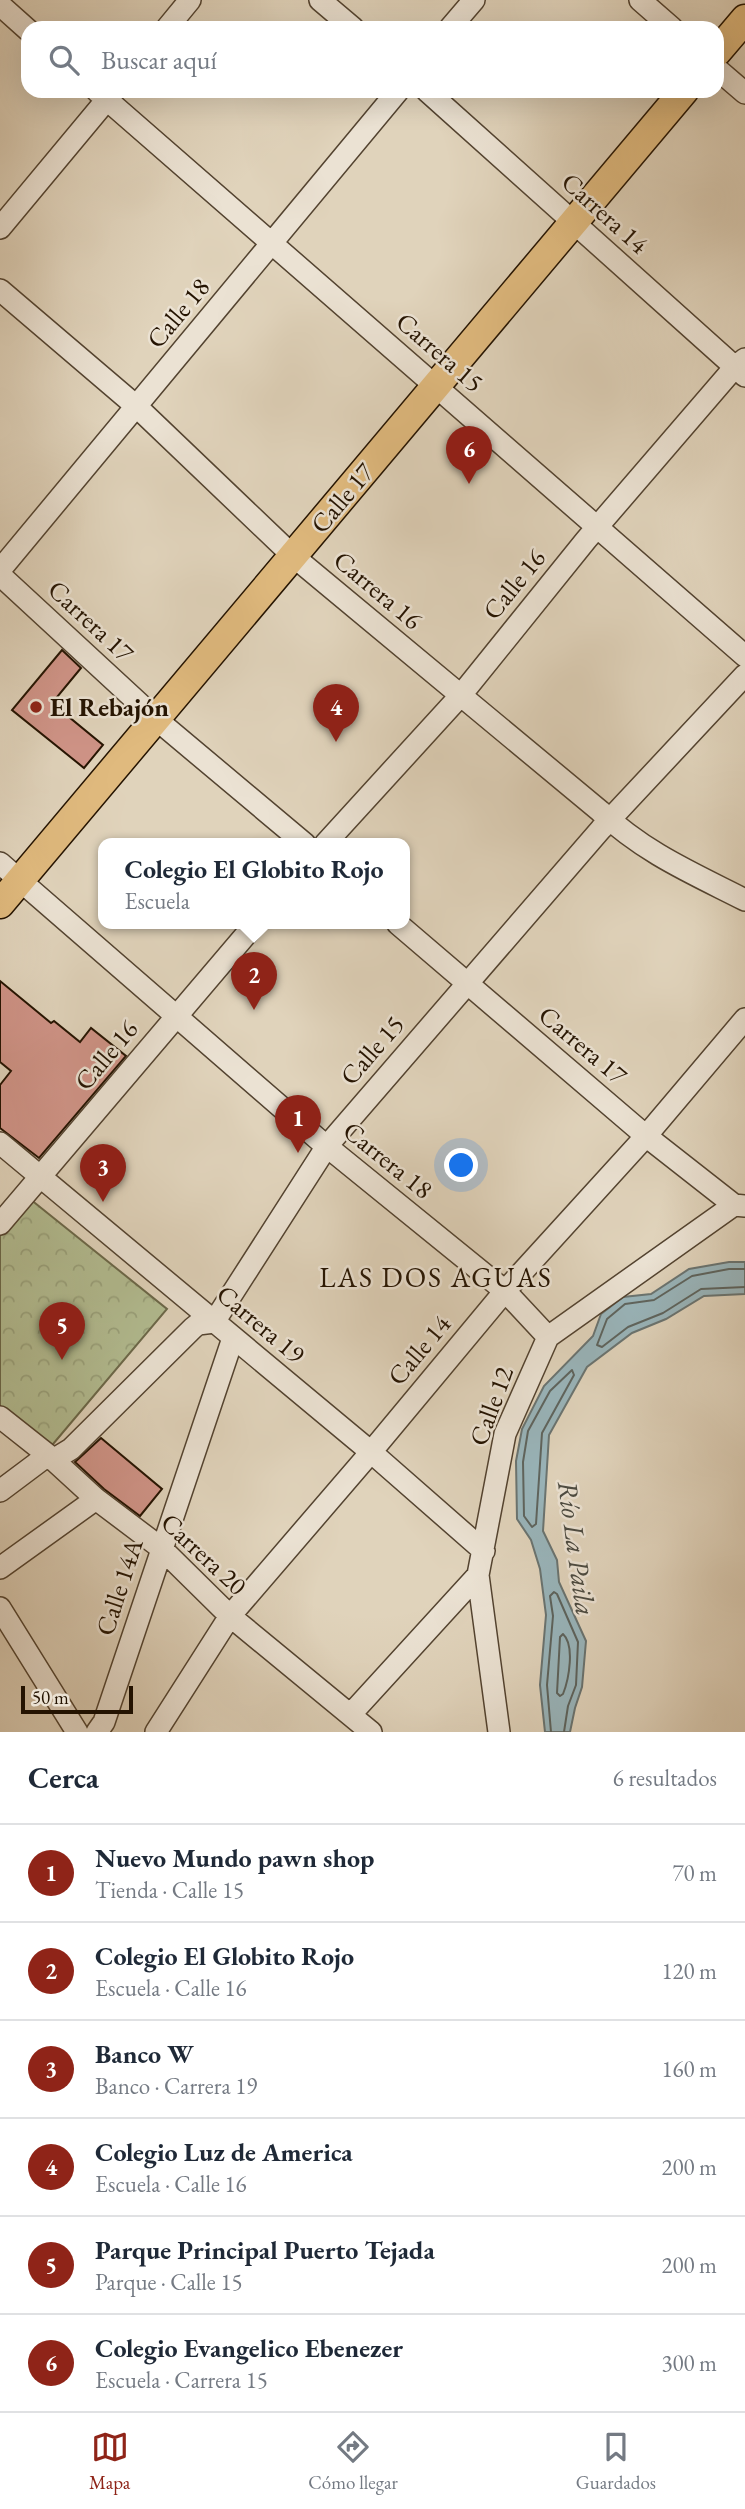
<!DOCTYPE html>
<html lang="es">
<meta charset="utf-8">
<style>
:root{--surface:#fff;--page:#f6f6f7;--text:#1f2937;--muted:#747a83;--line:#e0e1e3;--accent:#8f2418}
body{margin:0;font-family:"EB Garamond",serif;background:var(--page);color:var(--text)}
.scale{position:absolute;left:21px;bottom:18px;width:112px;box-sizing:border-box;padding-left:7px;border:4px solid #241301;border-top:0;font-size:19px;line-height:24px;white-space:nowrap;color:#241301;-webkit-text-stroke:5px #ebe2d3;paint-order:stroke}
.you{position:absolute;left:462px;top:1166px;width:24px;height:24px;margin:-18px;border:5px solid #fff;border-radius:50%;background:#1a73e8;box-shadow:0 0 0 10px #1a73e833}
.badge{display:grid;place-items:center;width:46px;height:46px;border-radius:50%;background:var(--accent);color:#fff;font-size:23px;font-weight:700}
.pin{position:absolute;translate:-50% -58px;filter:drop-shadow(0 2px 4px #0008)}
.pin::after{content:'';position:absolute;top:37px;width:24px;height:21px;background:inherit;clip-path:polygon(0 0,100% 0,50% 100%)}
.popup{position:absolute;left:98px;top:838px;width:312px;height:91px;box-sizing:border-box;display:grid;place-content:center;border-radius:14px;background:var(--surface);filter:drop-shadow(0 2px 5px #0005);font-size:23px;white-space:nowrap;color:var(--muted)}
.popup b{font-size:26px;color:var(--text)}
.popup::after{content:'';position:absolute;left:50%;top:100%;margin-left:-14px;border:14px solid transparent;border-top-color:var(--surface)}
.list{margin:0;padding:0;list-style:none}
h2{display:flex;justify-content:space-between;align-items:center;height:91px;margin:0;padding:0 28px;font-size:30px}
h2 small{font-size:23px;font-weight:400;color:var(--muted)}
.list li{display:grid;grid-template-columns:46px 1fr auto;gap:21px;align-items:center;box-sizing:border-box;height:98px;padding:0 28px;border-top:2px solid var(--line)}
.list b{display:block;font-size:26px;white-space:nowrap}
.list p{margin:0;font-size:23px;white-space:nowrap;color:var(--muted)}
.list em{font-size:23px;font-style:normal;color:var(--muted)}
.icon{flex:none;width:38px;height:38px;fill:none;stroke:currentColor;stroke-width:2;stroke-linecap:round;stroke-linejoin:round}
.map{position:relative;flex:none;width:745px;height:1732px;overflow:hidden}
.search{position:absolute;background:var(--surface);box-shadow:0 7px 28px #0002;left:21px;right:21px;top:21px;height:77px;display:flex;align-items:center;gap:18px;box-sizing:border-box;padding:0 24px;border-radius:21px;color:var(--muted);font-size:26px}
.sheet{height:679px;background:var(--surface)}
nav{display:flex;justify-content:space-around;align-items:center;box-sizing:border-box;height:98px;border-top:2px solid var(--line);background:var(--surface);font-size:19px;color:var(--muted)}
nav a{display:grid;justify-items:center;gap:4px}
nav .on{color:var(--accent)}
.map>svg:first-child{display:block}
.park{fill:url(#park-crowns);stroke:#6b6849;stroke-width:2}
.water{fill:#99b5bb;stroke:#6a7471;stroke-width:2}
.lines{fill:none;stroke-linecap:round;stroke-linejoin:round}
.shore{stroke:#5e645e;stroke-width:2}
.building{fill:#d09488;stroke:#241301;stroke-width:2}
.minor-casing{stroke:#534330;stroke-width:24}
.major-casing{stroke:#241301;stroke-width:31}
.minor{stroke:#ebe2d3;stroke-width:21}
.major{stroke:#e0ba7e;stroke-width:28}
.poi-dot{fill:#8f2418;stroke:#ebe2d3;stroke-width:2.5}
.labels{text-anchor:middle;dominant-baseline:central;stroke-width:5;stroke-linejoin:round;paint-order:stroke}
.street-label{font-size:26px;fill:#241301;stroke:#ebe2d3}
.poi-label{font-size:26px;font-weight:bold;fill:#241301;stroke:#ebe2d3;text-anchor:start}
.neighbourhood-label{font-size:28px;letter-spacing:2px;fill:#241301;stroke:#ebe2d3}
.water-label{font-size:28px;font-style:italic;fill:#4d4c42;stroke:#ebe2d3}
</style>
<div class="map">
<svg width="745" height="1732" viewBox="0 0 745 1732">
<defs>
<pattern id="park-crowns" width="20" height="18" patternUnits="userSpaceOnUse" patternTransform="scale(1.75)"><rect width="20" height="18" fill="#b2bc91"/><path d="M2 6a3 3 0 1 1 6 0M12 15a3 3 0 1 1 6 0" fill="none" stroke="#99a17b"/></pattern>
</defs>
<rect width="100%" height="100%" fill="#e0d3bb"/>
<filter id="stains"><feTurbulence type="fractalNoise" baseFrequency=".00286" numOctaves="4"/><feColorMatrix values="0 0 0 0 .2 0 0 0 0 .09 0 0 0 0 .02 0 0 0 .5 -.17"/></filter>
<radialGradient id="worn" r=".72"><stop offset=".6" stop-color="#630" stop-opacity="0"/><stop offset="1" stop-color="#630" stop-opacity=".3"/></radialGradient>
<path class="park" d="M30,1199L167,1309L48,1450L0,1412V1235Z"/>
<path class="water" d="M729,1262H745V1294L704,1296L666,1319L632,1333L587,1367L549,1435L543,1531L557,1560L559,1582L586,1641L582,1687L575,1708L570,1732H545L540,1685L546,1615L540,1569L531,1540L517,1519L516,1461L522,1429L544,1386L593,1336L601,1314L623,1297L651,1294L689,1269Z"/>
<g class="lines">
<path class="shore" d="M745,1269H729L692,1276L654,1300L625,1304L607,1319L597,1345L602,1347L628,1327L663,1313L701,1289L745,1287
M572,1370L574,1375L542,1433L536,1524L532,1527L524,1516L523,1462L528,1431L550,1391Z
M563,1634C575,1645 569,1679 563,1694L560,1696L557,1693L560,1637Z
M551,1732L547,1685L553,1616L550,1596L554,1592L557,1594L578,1642L576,1685L568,1706L564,1732"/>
</g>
<path class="building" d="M62,650L81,668L52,703L103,745L84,768L12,710Z
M0,981L51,1023L54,1021L80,1042L91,1028L126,1056L39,1158L0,1128V1085L11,1071L0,1062Z
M101,1438L162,1489L140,1516L104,1489L75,1462Z"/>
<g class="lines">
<g class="minor-casing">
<path id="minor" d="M320,0L353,28
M640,0L672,28
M0,5L28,30
M167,28L190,0
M450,28L474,0
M717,69L745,93
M97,91L745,656
M427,91L745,376
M0,228L114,91
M0,290L136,406L293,556L600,811C645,853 690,872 745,900
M0,570L398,91
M0,575L156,719L305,844
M325,844L461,695L586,540L734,368L745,359
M0,863L319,1140L505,1291L548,1337
M398,924L646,1136L734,1205
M0,1143L371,1452L484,1551
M0,1224L255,924
M0,1417L48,1455L96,1499L161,1548L230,1616L371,1732
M53,1460L71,1449L193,1328L198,1324L214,1322L327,1146L601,829L745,675
M0,1491L48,1455
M0,1568L96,1499
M0,1608L77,1732
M351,1714L478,1575
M97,1732L104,1722L233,1338
M156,1732L230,1616L371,1452L505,1291L646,1136L745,1019
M499,1732L478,1575L505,1434L548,1337L734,1205L745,1206"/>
</g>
<g class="major-casing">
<path id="major" d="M717,52L745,19
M0,904L684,91"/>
</g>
<use href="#minor" class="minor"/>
<use href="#major" class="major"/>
</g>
<circle class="poi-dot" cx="36" cy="707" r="7"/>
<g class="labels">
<g class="street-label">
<text transform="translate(605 213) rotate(42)">Carrera 14</text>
<text transform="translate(178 313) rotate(-50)">Calle 18</text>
<text transform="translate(440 352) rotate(41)">Carrera 15</text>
<text transform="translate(342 498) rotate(-50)">Calle 17</text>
<text transform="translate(514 584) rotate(-51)">Calle 16</text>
<text transform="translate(378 590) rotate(40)">Carrera 16</text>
<text transform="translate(91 621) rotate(43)">Carrera 17</text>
<text transform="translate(583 1045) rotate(40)">Carrera 17</text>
<text transform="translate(372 1050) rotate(-49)">Calle 15</text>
<text transform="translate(106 1055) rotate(-50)">Calle 16</text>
<text transform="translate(388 1160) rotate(39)">Carrera 18</text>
<text transform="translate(261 1324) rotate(40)">Carrera 19</text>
<text transform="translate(419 1350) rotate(-50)">Calle 14</text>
<text transform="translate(491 1406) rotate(-70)">Calle 12</text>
<text transform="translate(204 1554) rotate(43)">Carrera 20</text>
<text transform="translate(119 1587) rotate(-72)">Calle 14A</text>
</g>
<g class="poi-label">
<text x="50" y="707">El Rebajón</text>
</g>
<g class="neighbourhood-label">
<text x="436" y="1277">LAS DOS AGUAS</text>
</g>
<g class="water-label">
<text transform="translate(577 1548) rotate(82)">Río La Paila</text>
</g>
</g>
<rect width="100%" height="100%" filter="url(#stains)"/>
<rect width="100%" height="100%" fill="url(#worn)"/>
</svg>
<div class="scale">50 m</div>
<div class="you"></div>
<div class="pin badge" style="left:298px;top:1153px">1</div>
<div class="pin badge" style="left:254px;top:1010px">2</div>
<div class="popup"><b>Colegio El Globito Rojo</b>Escuela</div>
<div class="pin badge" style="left:103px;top:1202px">3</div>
<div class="pin badge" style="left:336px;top:742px">4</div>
<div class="pin badge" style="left:62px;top:1360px">5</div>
<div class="pin badge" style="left:469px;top:484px">6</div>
<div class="search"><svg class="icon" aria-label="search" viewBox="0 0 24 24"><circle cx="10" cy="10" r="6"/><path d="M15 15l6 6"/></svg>Buscar aquí</div>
</div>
<section class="sheet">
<h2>Cerca<small>6 resultados</small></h2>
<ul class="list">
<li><span class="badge">1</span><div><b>Nuevo Mundo pawn shop</b><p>Tienda · Calle 15</p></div><em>70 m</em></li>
<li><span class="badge">2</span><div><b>Colegio El Globito Rojo</b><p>Escuela · Calle 16</p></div><em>120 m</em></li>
<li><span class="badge">3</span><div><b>Banco W</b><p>Banco · Carrera 19</p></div><em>160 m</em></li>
<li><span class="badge">4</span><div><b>Colegio Luz de America</b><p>Escuela · Calle 16</p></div><em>200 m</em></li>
<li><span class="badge">5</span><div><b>Parque Principal Puerto Tejada</b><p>Parque · Calle 15</p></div><em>200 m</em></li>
<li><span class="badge">6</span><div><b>Colegio Evangelico Ebenezer</b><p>Escuela · Carrera 15</p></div><em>300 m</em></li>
</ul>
</section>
<nav>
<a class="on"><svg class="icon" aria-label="map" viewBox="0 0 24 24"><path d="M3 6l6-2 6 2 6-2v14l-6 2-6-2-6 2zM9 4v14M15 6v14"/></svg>Mapa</a>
<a><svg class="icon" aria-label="directions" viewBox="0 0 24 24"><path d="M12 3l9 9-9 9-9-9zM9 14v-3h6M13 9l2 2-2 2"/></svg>Cómo llegar</a>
<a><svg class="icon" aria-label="saved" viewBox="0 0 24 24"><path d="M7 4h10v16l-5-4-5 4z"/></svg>Guardados</a>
</nav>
